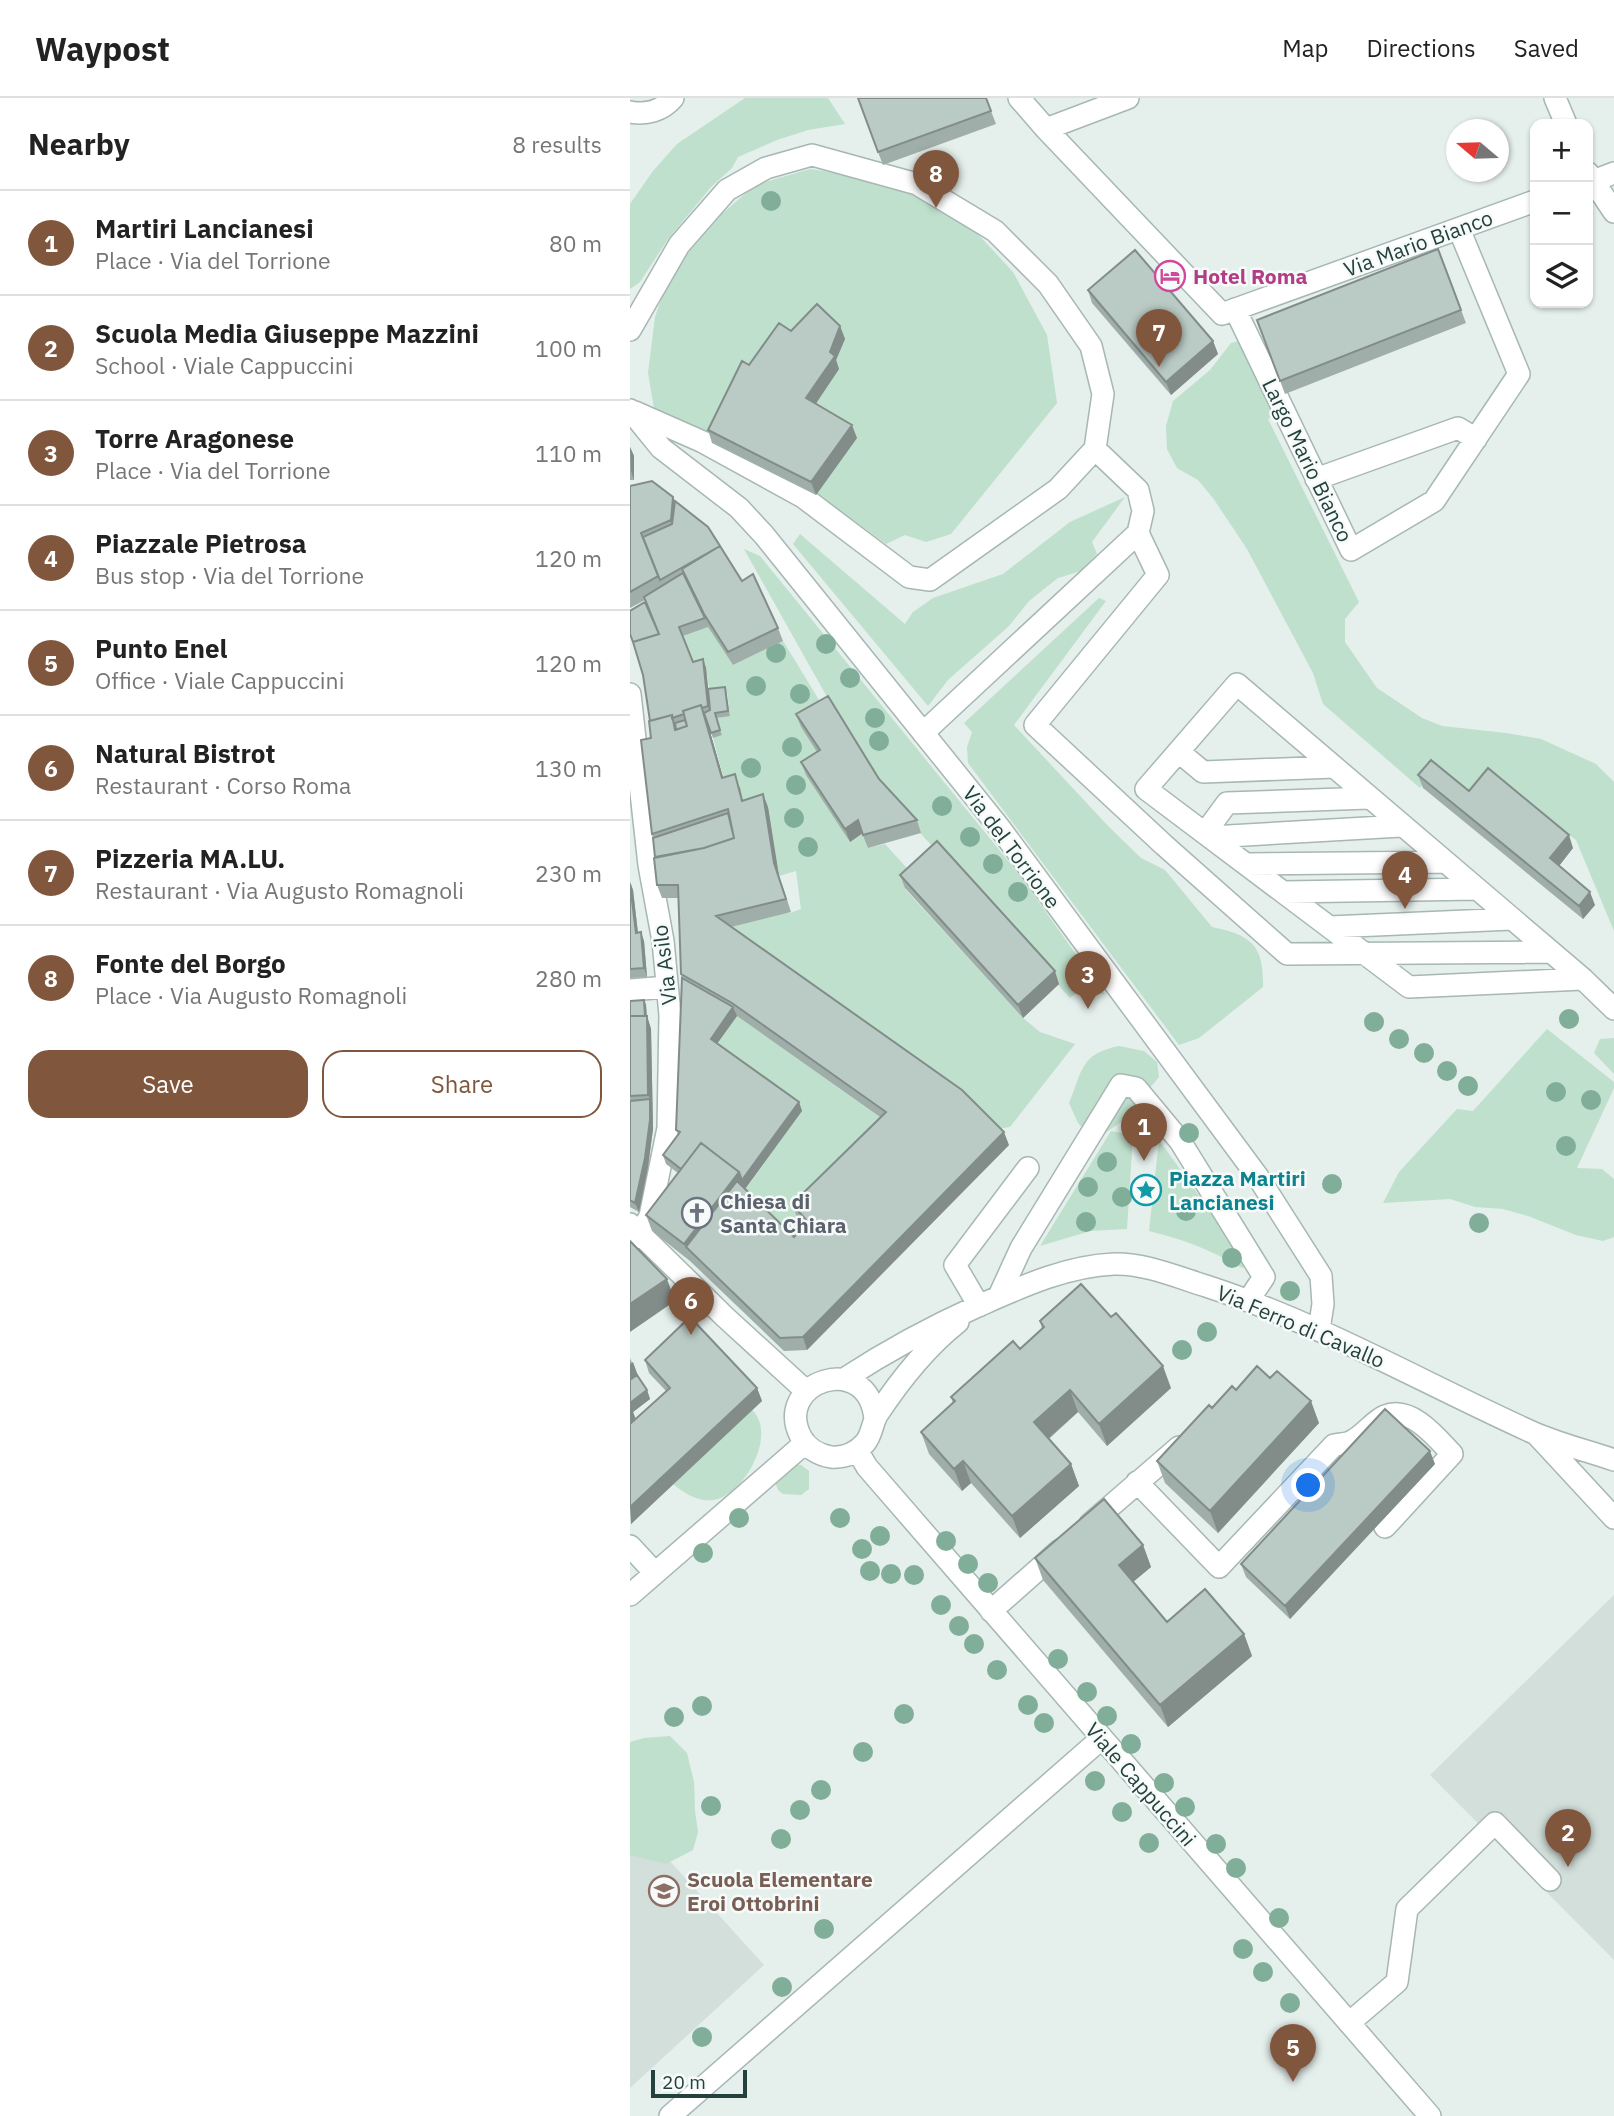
<!DOCTYPE html>
<meta charset="utf-8">
<style>
:root{--surface:#fff;--page:#f6f6f6;--text:#222;--muted:#767676;--line:#e0e0e0;--accent:#80573d}
body{margin:0;font-family:"IBM Plex Sans",sans-serif;background:var(--page);color:var(--text)}
.controls{position:absolute;right:21px;top:21px;display:grid;overflow:hidden;border-radius:14px;box-shadow:0 2px 5px #0004}
.controls button{width:63px;height:63px;display:grid;place-items:center;padding:0;border:0;border-bottom:2px solid var(--line);background:var(--surface);color:var(--text);font:35px sans-serif}
.compass{position:absolute;left:816px;top:21px;width:63px;height:63px;border-radius:50%;background:var(--surface);box-shadow:0 2px 5px #0004;rotate:289deg}
.scale{position:absolute;left:21px;bottom:18px;width:96px;box-sizing:border-box;padding-left:7px;border:4px solid #24413d;border-top:0;font-size:19px;line-height:24px;white-space:nowrap;color:#24413d;-webkit-text-stroke:5px #f6fbf9;paint-order:stroke}
.you{position:absolute;left:679px;top:1388px;width:24px;height:24px;margin:-18px;border:5px solid #fff;border-radius:50%;background:#1a73e8;box-shadow:0 0 0 10px #1a73e833}
.badge{display:grid;place-items:center;width:46px;height:46px;border-radius:50%;background:var(--accent);color:#fff;font-size:23px;font-weight:700}
.pin{position:absolute;translate:-50% -58px;filter:drop-shadow(0 2px 4px #0008)}
.pin::after{content:'';position:absolute;top:37px;width:24px;height:21px;background:inherit;clip-path:polygon(0 0,100% 0,50% 100%)}
.list{margin:0;padding:0;list-style:none}
h2{display:flex;justify-content:space-between;align-items:center;height:91px;margin:0;padding:0 28px;font-size:30px}
h2 small{font-size:23px;font-weight:400;color:var(--muted)}
.list li{display:grid;grid-template-columns:46px 1fr auto;gap:21px;align-items:center;box-sizing:border-box;height:105px;padding:0 28px;border-top:2px solid var(--line)}
.list b{display:block;font-size:26px;white-space:nowrap}
.list p{margin:0;font-size:23px;white-space:nowrap;color:var(--muted)}
.list em{font-size:23px;font-style:normal;color:var(--muted)}
.actions{display:flex;gap:14px;padding:21px 28px}
.actions a{flex:1;padding:16px 0;border:2px solid var(--accent);border-radius:21px;text-align:center;font-size:24px;color:var(--accent)}
.actions .main{background:var(--accent);color:#fff}
.icon{flex:none;width:38px;height:38px;fill:none;stroke:currentColor;stroke-width:2;stroke-linecap:round;stroke-linejoin:round}
.map{position:relative;flex:none;width:984px;height:2018px;overflow:hidden}
header{display:flex;align-items:center;gap:42px;box-sizing:border-box;height:98px;padding:0 35px;background:var(--surface);border-bottom:2px solid var(--line)}
header strong{font-size:33px}
nav{display:flex;gap:38px;margin-inline-start:auto;font-size:24px}
main{display:flex}
aside{flex:1;background:var(--surface)}
.map>svg:first-child{display:block}
.built{fill:#d3dfdb}
.green{fill:#bee0cc}
.lines{fill:none;stroke-linecap:round;stroke-linejoin:round}
.minor-casing{stroke:#a7b7b4;stroke-width:24}
.minor{stroke:#fff;stroke-width:21}
.tree{fill:#80ae99}
.wall{fill:#a0aea9;fill-rule:evenodd}
.shaded-wall{fill:#828d8a}
.building{fill:#bacac5;stroke:#828d8a;stroke-width:2}
.labels{text-anchor:middle;dominant-baseline:central;stroke-width:5;stroke-linejoin:round;paint-order:stroke}
.street-label{font-size:21px;fill:#24413d;stroke:#f6fbf9}
.hotel-label{font-size:21px;font-weight:bold;fill:#b23c85;stroke:#f6fbf9;text-anchor:start}
.culture-label{font-size:21px;font-weight:bold;fill:#0d838f;stroke:#f6fbf9;text-anchor:start}
.worship-label{font-size:21px;font-weight:bold;fill:#5b616d;stroke:#f6fbf9;text-anchor:start}
.education-label{font-size:21px;font-weight:bold;fill:#785e54;stroke:#f6fbf9;text-anchor:start}
</style>
<header>
<strong>Waypost</strong>
<nav><a>Map</a><a>Directions</a><a>Saved</a></nav>
</header>
<main>
<aside>
<h2>Nearby<small>8 results</small></h2>
<ul class="list">
<li><span class="badge">1</span><div><b>Martiri Lancianesi</b><p>Place · Via del Torrione</p></div><em>80 m</em></li>
<li><span class="badge">2</span><div><b>Scuola Media Giuseppe Mazzini</b><p>School · Viale Cappuccini</p></div><em>100 m</em></li>
<li><span class="badge">3</span><div><b>Torre Aragonese</b><p>Place · Via del Torrione</p></div><em>110 m</em></li>
<li><span class="badge">4</span><div><b>Piazzale Pietrosa</b><p>Bus stop · Via del Torrione</p></div><em>120 m</em></li>
<li><span class="badge">5</span><div><b>Punto Enel</b><p>Office · Viale Cappuccini</p></div><em>120 m</em></li>
<li><span class="badge">6</span><div><b>Natural Bistrot</b><p>Restaurant · Corso Roma</p></div><em>130 m</em></li>
<li><span class="badge">7</span><div><b>Pizzeria MA.LU.</b><p>Restaurant · Via Augusto Romagnoli</p></div><em>230 m</em></li>
<li><span class="badge">8</span><div><b>Fonte del Borgo</b><p>Place · Via Augusto Romagnoli</p></div><em>280 m</em></li>
</ul>
<div class="actions"><a class="main">Save</a><a>Share</a></div>
</aside>
<div class="map">
<svg width="984" height="2018" viewBox="0 0 984 2018">
<rect width="100%" height="100%" fill="#e5efec"/>
<path class="built" d="M984,1497V1862L800,1677Z
M0,1719L134,1867L0,1990Z"/>
<path class="green" d="M115,0H198L215,26L178,32L147,42L108,59L102,70L82,88L38,141L10,184L0,191V106L23,73L47,46Z
M180,71L226,78L283,95L346,134L383,174L417,237L427,305L321,436L296,444L275,437L256,446L207,410L87,337L82,345L25,316L18,275L25,219L33,196L47,168L92,116L125,87Z
M610,243L648,316L638,321L729,504L715,521V544L747,590L792,620L812,628L876,635L911,641L966,666L984,684V833L946,742L860,679L842,702L805,672L790,690L693,606L683,575L617,451L583,400L568,382L547,370L537,351L536,328L543,303L580,272L601,245Z
M495,399L462,444L467,456L451,473L428,480L399,503L379,528L318,582L298,608L163,446L170,436L275,526L283,514L303,500L373,476L440,424Z
M114,451L130,458L388,775L475,897C462,888 452,889 440,900L253,694L215,631Z
M469,500L476,503L384,627L479,729L511,760L535,772L582,829C621,837 634,847 633,889L569,940L549,947L338,665L337,649L342,634L334,625Z
M78,529L103,567L153,543L197,615L171,629L195,665L219,744L233,735L238,750L255,746L286,780L275,791L393,920L410,934L445,946L380,1029L367,1031L91,831L131,816L160,815L171,811L166,773L149,778L138,709L117,716L97,693L83,640L92,636L86,620L100,617L97,594L80,595L76,571L67,573L53,538Z
M107,918L261,1027L167,1119L183,1137L169,1152L112,1096L172,1013L84,951Z
M917,931L984,984V990L947,1070L972,1071L984,1081V1139L973,1143L946,1137L898,1118L873,1111L845,1109L820,1101L753,1105L769,1074L827,1011L843,1013Z
M984,940V976L964,955L970,941Z
M489,948L514,953L527,964L529,979L491,1024L475,1035L459,1037L448,1025L439,1005C453,972 450,956 489,948Z
M481,1033L503,1037L497,1131L460,1133L410,1148Z
M529,1042L618,1166L612,1170C581,1152 553,1141 519,1133Z
M122,1312C148,1336 114,1398 83,1402C68,1404 54,1395 43,1386Z
M160,1365L171,1367L179,1373V1391L171,1397L153,1396L148,1392L144,1381Z
M40,1638L57,1655L64,1684L65,1713L68,1734L63,1752L36,1766L0,1757V1644L14,1640Z"/>
<g class="lines">
<g class="minor-casing">
<path id="minor" d="M389,0L416,31L592,216L905,103
M925,0L936,26
M0,14C16,17 32,13 43,0
M416,31L498,0
M958,75L984,114
M958,85L984,75
M605,211L721,452L804,403L889,276L829,131
M0,232L49,147L97,92L136,70L182,57L287,86L365,133L418,186L461,248L473,296L465,351
M0,312L31,350L109,410L134,437L369,729L628,1079L691,1178L693,1206L689,1232
M5,314L73,344L173,399L279,479L300,482L428,391L465,351
M686,381L828,330L846,341
M508,435L528,477L405,627L534,747L657,856L921,854
M0,596L19,767L33,843L40,917L38,1030L20,1118L10,1136L0,1143
M293,635L508,435L513,413L508,392L465,351
M549,654L573,674L704,669
M575,735L597,705L739,700
M581,739L771,728
M616,766L814,764
M654,794L847,791
M700,829L882,821
M953,881L779,889L516,691L607,586L953,881L984,911
M0,892L37,889
M0,1126L95,1219L176,1293
M369,1198L391,1150L491,987L506,990L550,1043L634,1179L618,1203
M349,1208L325,1167L398,1070
M214,1281C257,1253 301,1229 348,1208C391,1189 436,1168 484,1166C514,1165 547,1179 576,1188C690,1225 795,1286 904,1335C929,1346 958,1353 984,1362
M245,1321C238,1251 142,1284 171,1339C177,1350 189,1357 201,1359C214,1360 226,1355 235,1345C242,1337 242,1326 247,1317C270,1282 295,1250 328,1224
M908,1338L984,1420
M227,1352L237,1369L800,2018
M507,1384L589,1469L704,1347C709,1346 716,1346 720,1344C733,1339 742,1324 755,1318C781,1307 807,1340 822,1356L755,1429
M460,1426L549,1349
M0,1448L25,1475
M0,1497L175,1345
M361,1513L430,1452
M719,1925L767,1884L777,1811L865,1725L920,1782
M40,2018L472,1640"/>
</g>
<use href="#minor" class="minor"/>
</g>
<g class="tree">
<circle cx="141" cy="103" r="10"/>
<circle cx="196" cy="546" r="10"/>
<circle cx="146" cy="555" r="10"/>
<circle cx="220" cy="580" r="10"/>
<circle cx="126" cy="588" r="10"/>
<circle cx="170" cy="596" r="10"/>
<circle cx="245" cy="620" r="10"/>
<circle cx="249" cy="643" r="10"/>
<circle cx="162" cy="649" r="10"/>
<circle cx="121" cy="670" r="10"/>
<circle cx="166" cy="687" r="10"/>
<circle cx="312" cy="708" r="10"/>
<circle cx="164" cy="720" r="10"/>
<circle cx="340" cy="739" r="10"/>
<circle cx="178" cy="749" r="10"/>
<circle cx="363" cy="766" r="10"/>
<circle cx="388" cy="794" r="10"/>
<circle cx="455" cy="874" r="10"/>
<circle cx="939" cy="921" r="10"/>
<circle cx="744" cy="924" r="10"/>
<circle cx="769" cy="941" r="10"/>
<circle cx="794" cy="955" r="10"/>
<circle cx="817" cy="973" r="10"/>
<circle cx="838" cy="988" r="10"/>
<circle cx="926" cy="994" r="10"/>
<circle cx="961" cy="1002" r="10"/>
<circle cx="559" cy="1035" r="10"/>
<circle cx="936" cy="1048" r="10"/>
<circle cx="477" cy="1064" r="10"/>
<circle cx="702" cy="1086" r="10"/>
<circle cx="458" cy="1089" r="10"/>
<circle cx="492" cy="1099" r="10"/>
<circle cx="556" cy="1113" r="10"/>
<circle cx="456" cy="1124" r="10"/>
<circle cx="849" cy="1125" r="10"/>
<circle cx="602" cy="1160" r="10"/>
<circle cx="660" cy="1193" r="10"/>
<circle cx="577" cy="1234" r="10"/>
<circle cx="552" cy="1252" r="10"/>
<circle cx="109" cy="1420" r="10"/>
<circle cx="210" cy="1420" r="10"/>
<circle cx="250" cy="1438" r="10"/>
<circle cx="316" cy="1443" r="10"/>
<circle cx="232" cy="1451" r="10"/>
<circle cx="73" cy="1455" r="10"/>
<circle cx="338" cy="1466" r="10"/>
<circle cx="240" cy="1473" r="10"/>
<circle cx="261" cy="1476" r="10"/>
<circle cx="284" cy="1477" r="10"/>
<circle cx="358" cy="1485" r="10"/>
<circle cx="311" cy="1507" r="10"/>
<circle cx="329" cy="1528" r="10"/>
<circle cx="344" cy="1546" r="10"/>
<circle cx="428" cy="1561" r="10"/>
<circle cx="367" cy="1572" r="10"/>
<circle cx="457" cy="1594" r="10"/>
<circle cx="398" cy="1607" r="10"/>
<circle cx="72" cy="1608" r="10"/>
<circle cx="274" cy="1616" r="10"/>
<circle cx="477" cy="1618" r="10"/>
<circle cx="44" cy="1619" r="10"/>
<circle cx="414" cy="1625" r="10"/>
<circle cx="501" cy="1646" r="10"/>
<circle cx="233" cy="1654" r="10"/>
<circle cx="465" cy="1683" r="10"/>
<circle cx="534" cy="1685" r="10"/>
<circle cx="191" cy="1692" r="10"/>
<circle cx="81" cy="1708" r="10"/>
<circle cx="555" cy="1709" r="10"/>
<circle cx="170" cy="1712" r="10"/>
<circle cx="492" cy="1714" r="10"/>
<circle cx="151" cy="1741" r="10"/>
<circle cx="519" cy="1745" r="10"/>
<circle cx="586" cy="1746" r="10"/>
<circle cx="606" cy="1770" r="10"/>
<circle cx="649" cy="1820" r="10"/>
<circle cx="194" cy="1831" r="10"/>
<circle cx="613" cy="1851" r="10"/>
<circle cx="633" cy="1874" r="10"/>
<circle cx="152" cy="1889" r="10"/>
<circle cx="660" cy="1905" r="10"/>
<circle cx="72" cy="1939" r="10"/>
</g>
<path class="wall" d="M356,0L366,26L253,67L248,54Z
M808,151L836,225L655,296L627,222Z
M458,192L583,243L588,256L541,297L462,205Z
M210,228L215,241L206,262L209,271L186,305L227,340L186,397L82,345L78,332L161,233Z
M0,349L4,358V382H0Z
M0,388L45,403L112,483L148,530L153,543L103,567L78,529L53,538L63,564L73,561L76,570L78,591L96,593L100,618L86,620L92,637L83,640L77,623L93,680L110,689L113,702L138,709L149,778L161,814L101,829L379,1047L177,1252L154,1253L60,1163L22,1133L16,1117L48,1075L36,1066L33,1057L48,1036L46,1032L52,880L51,876L49,800H32L27,787L25,759L22,736L21,640L15,502L0,510ZM107,918L250,1019L162,1106L167,1119L175,1128L164,1139L115,1091L172,1013L169,1004L87,946Z
M166,616L249,681L287,722L291,735L238,750L232,735L220,744L176,677L171,664L187,654L171,629Z
M788,677L839,693L943,750L929,768L965,807L953,821L793,690Z
M270,777L429,886L393,920L275,790Z
M0,784L3,792L8,835L14,843L17,879L0,880Z
M14,902L16,907L17,918L21,931L23,1031L18,1069L9,1114L0,1109V903Z
M410,1223L541,1290L477,1348L448,1314L419,1341L441,1366L449,1388L390,1440L341,1385L332,1393L299,1356L291,1334L323,1305L321,1299L390,1251L412,1231Z
M0,1260L7,1277L17,1292L20,1301L3,1314L6,1321L36,1293L19,1275L15,1262L127,1290L132,1303L1,1426Z
M606,1292L689,1325L588,1435L535,1385L527,1363L582,1310Z
M805,1366L660,1521L616,1479L611,1466Z
M513,1447L521,1469L503,1484L537,1524L614,1536L622,1558L538,1629L413,1482L405,1460Z"/>
<path class="shaded-wall" d="M210,228L215,241L206,262L209,271L181,313L176,300L200,254Z
M583,243L588,256L541,297L536,284Z
M222,327L227,340L186,397L181,384Z
M0,349L4,358V382L1,373Z
M43,399L48,412L46,435L41,422Z
M73,561L76,570L81,617L78,608Z
M71,607L76,620L97,693L92,680Z
M133,696L138,709L149,778L161,814L144,765Z
M228,722L233,735L220,744L215,731Z
M939,737L943,750L925,773L920,760Z
M0,784L3,792L9,844L6,835Z
M960,794L965,807L953,821L949,808Z
M11,834L14,843L17,879L14,870Z
M425,873L429,886L393,920L388,907Z
M14,902L16,907L17,925V918L21,931L23,1031L18,1069L9,1114L5,1105L20,1001L18,997Z
M103,909L107,918L84,950L81,941Z
M169,1004L172,1013L115,1091L56,1149L54,1146L109,1074Z
M374,1034L379,1047L177,1252L173,1239Z
M37,1181L45,1203L0,1234V1206Z
M3,1264L11,1286L0,1293V1266Z
M533,1268L541,1290L477,1348L469,1326Z
M127,1290L132,1303L1,1426L0,1409Z
M17,1292L20,1301L3,1314L6,1323L0,1331V1305Z
M440,1292L448,1314L412,1346L404,1324Z
M681,1303L689,1325L588,1435L580,1413Z
M800,1353L805,1366L660,1521L655,1508Z
M333,1363L341,1385L332,1393L324,1371Z
M441,1366L449,1388L390,1440L382,1418Z
M513,1447L521,1469L497,1489L489,1467Z
M614,1536L622,1558L538,1629L530,1607Z"/>
<path class="building" d="M228,0H356L361,13L248,54Z
M808,151L831,212L650,283L627,222Z
M505,152L583,243L536,284L458,192Z
M187,206L210,228L200,254L205,258L176,300L222,327L181,384L78,332L112,263L119,267L149,225L161,233Z
M22,383L43,399L41,422L11,435L28,478L0,494V388Z
M45,403L78,429L90,448L30,482L13,439L42,426Z
M90,448L112,483L123,476L148,530L98,554L74,516L52,471Z
M53,475L75,520L49,529L63,564L73,561L78,608L72,610L71,607L53,613L54,616L42,620V617L20,623L13,577L3,544L29,536L14,499Z
M15,504L29,536L3,544L0,536V513Z
M95,589L98,613L85,615L90,632L81,635L74,615L80,612L78,591Z
M198,598L249,681L287,722L233,737L228,722L215,731L171,664L190,652L166,616Z
M71,607L92,680L105,676L112,703L133,696L144,765L156,801L86,818L332,992L374,1034L173,1239L150,1240L56,1149L107,1083L164,1139L178,1124L162,1106L256,1014L102,905L51,876L48,787H27L24,760L74,750L104,740L98,711L22,736L11,642L21,640L19,623L42,617L45,632L57,628L53,613Z
M55,622L57,628L46,632L45,625Z
M801,662L839,693L858,670L939,737L920,760L960,794L949,808L788,677Z
M98,715L104,740L74,750L25,759L23,740Z
M307,743L425,873L388,907L270,777Z
M0,786L6,835L11,834L14,870L0,871Z
M52,880L103,909L81,941L169,1004L112,1082L109,1074L71,1045L51,1071L33,1057L50,1034L46,1032Z
M14,902L15,918H0V903Z
M0,918H17L18,997L0,998Z
M20,1001V1022L15,1060L5,1105L0,1102V1003Z
M71,1045L109,1074L54,1146L16,1117Z
M0,1143L37,1181L0,1206Z
M451,1186L481,1219L486,1215L533,1268L469,1326L440,1292L404,1324L441,1366L382,1418L333,1363L324,1371L291,1334L325,1303L321,1299L383,1243L390,1251L414,1229L410,1223Z
M60,1219L127,1290L0,1409V1326L40,1290L15,1262Z
M627,1268L640,1280L647,1273L681,1303L580,1413L527,1363L579,1307L582,1310L602,1288L606,1292Z
M7,1277L17,1292L0,1305V1282Z
M755,1311L800,1353L655,1508L611,1466Z
M474,1401L513,1447L489,1467L537,1524L575,1491L614,1536L530,1607L405,1460Z"/>
<defs>
<g id="hotel-ring" transform="scale(1.575)"><circle r="9.5" fill="#f6fbf9" stroke="#d1479c" stroke-width="1.5"/><path d="M-6-4.5h1.5V1H6V5H4.5V3h-9V5H-6ZM-4 0a1.8 1.8 0 1 1 3.6 0ZM.5 0V-2.5h3Q6-2.5 6 0Z" fill="#d1479c"/></g>
<g id="sight-ring" transform="scale(1.575)"><circle r="9.5" fill="#f6fbf9" stroke="#0f9aa8" stroke-width="1.5"/><path d="M0-6L1.8-2.2L6-1.7L2.9 1.2L3.7 5.4L0 3.3L-3.7 5.4L-2.9 1.2L-6-1.7L-1.8-2.2Z" fill="#0f9aa8"/></g>
<g id="church-ring" transform="scale(1.575)"><circle r="9.5" fill="#f6fbf9" stroke="#6b7280" stroke-width="1.5"/><path d="M-1.2-6h2.4v3.5h3.3v2.4h-3.3V6h-2.4V-.1h-3.3v-2.4h3.3Z" fill="#6b7280"/></g>
<g id="school-ring" transform="scale(1.575)"><circle r="9.5" fill="#f6fbf9" stroke="#8d6e63" stroke-width="1.5"/><path d="M0-5L7-2L0 1L-7-2ZM-4 1L0 2.5L4 1V4Q0 6-4 4Z" fill="#8d6e63"/></g>
</defs>
<g fill-rule="evenodd">
<use href="#hotel-ring" x="540" y="178"/>
<use href="#sight-ring" x="516" y="1092"/>
<use href="#church-ring" x="67" y="1115"/>
<use href="#school-ring" x="34" y="1793"/>
</g>
<g class="labels">
<g class="street-label">
<text transform="translate(788 145) rotate(-20)">Via Mario Bianco</text>
<text transform="translate(678 362) rotate(64)">Largo Mario Bianco</text>
<text transform="translate(382 749) rotate(53)">Via del Torrione</text>
<text transform="translate(34 867) rotate(-97)">Via Asilo</text>
<text transform="translate(671 1228) rotate(23)">Via Ferro di Cavallo</text>
<text transform="translate(511 1686) rotate(49)">Viale Cappuccini</text>
</g>
<g class="hotel-label">
<text x="563" y="178">Hotel Roma</text>
</g>
<g class="culture-label">
<text x="539" y="1080">Piazza Martiri<tspan x="539" dy="24">Lancianesi</tspan></text>
</g>
<g class="worship-label">
<text x="90" y="1103">Chiesa di<tspan x="90" dy="24">Santa Chiara</tspan></text>
</g>
<g class="education-label">
<text x="57" y="1781">Scuola Elementare<tspan x="57" dy="24">Eroi Ottobrini</tspan></text>
</g>
</g>
</svg>
<div class="controls">
<button>+</button>
<button>−</button>
<button><svg class="icon" aria-label="layers" viewBox="0 0 24 24"><path d="M12 4l9 5-9 5-9-5zM3 14l9 5 9-5"/></svg></button>
</div>
<svg class="compass" viewBox="-18 -18 36 36"><path d="M0-13l5 13h-10z" fill="#e53935"/><path d="M0 13l5-13h-10z" fill="#767676"/></svg>
<div class="scale">20 m</div>
<div class="you"></div>
<div class="pin badge" style="left:514px;top:1063px">1</div>
<div class="pin badge" style="left:938px;top:1769px">2</div>
<div class="pin badge" style="left:458px;top:911px">3</div>
<div class="pin badge" style="left:775px;top:811px">4</div>
<div class="pin badge" style="left:663px;top:1984px">5</div>
<div class="pin badge" style="left:61px;top:1237px">6</div>
<div class="pin badge" style="left:529px;top:269px">7</div>
<div class="pin badge" style="left:306px;top:110px">8</div>
</div>
</main>
